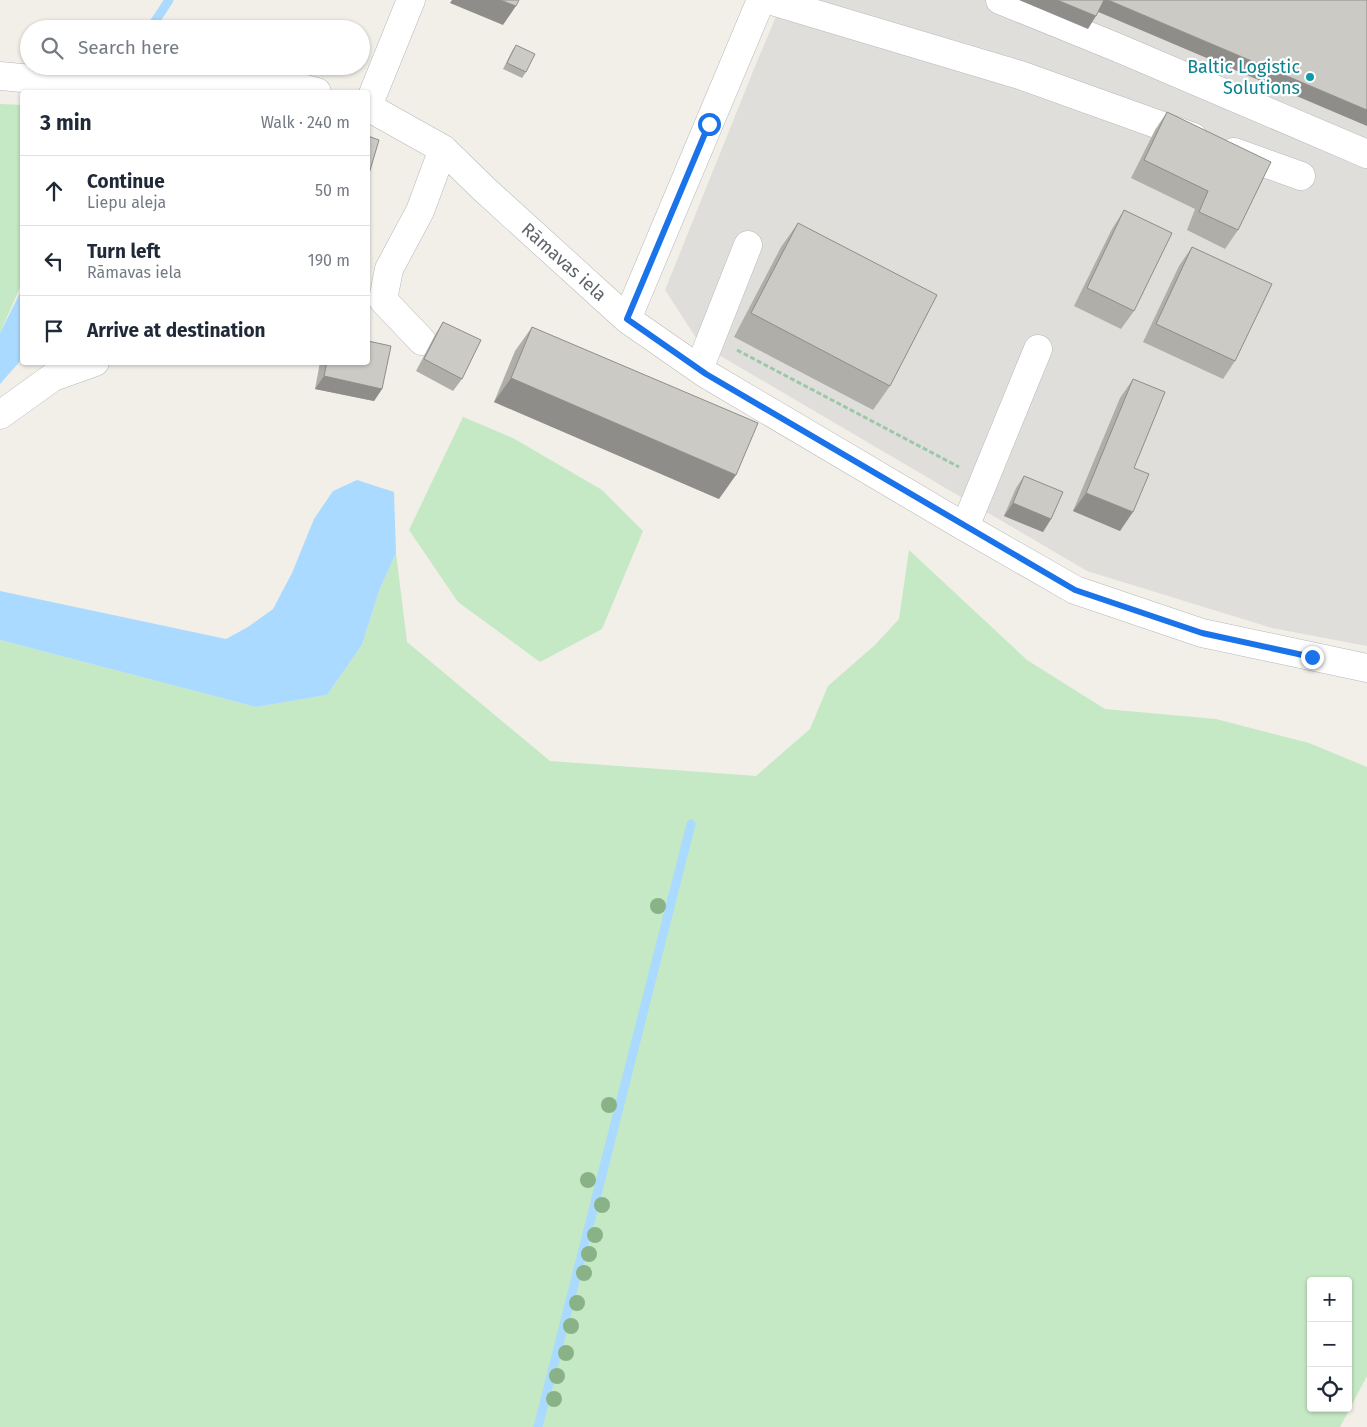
<!DOCTYPE html>
<meta charset="utf-8">
<style>
:root{--surface:#fff;--page:#f6f6f7;--text:#1f2937;--muted:#747a83;--line:#e0e1e3}
body{margin:0;font-family:"Fira Sans",sans-serif;background:var(--page);color:var(--text)}
.controls{position:absolute;right:15px;bottom:15px;display:grid;overflow:hidden;border-radius:5px;box-shadow:0 1px 4px #0004}
.controls button{width:45px;height:45px;display:grid;place-items:center;padding:0;border:0;border-bottom:1px solid var(--line);background:var(--surface);color:var(--text);font:25px sans-serif}
.stop{position:absolute;width:15px;height:15px;margin:-11px;border:4px solid #1a73e8;border-radius:50%;background:#fff}
.stop.end{background:#1a73e8;border-color:#fff;box-shadow:0 1px 5px #0008}
.list{margin:0;padding:0;list-style:none}
h2{display:flex;justify-content:space-between;align-items:center;height:65px;margin:0;padding:0 20px;font-size:21px}
h2 small{font-size:16px;font-weight:400;color:var(--muted)}
.list li{display:grid;grid-template-columns:32px 1fr auto;gap:15px;align-items:center;box-sizing:border-box;height:70px;padding:0 20px;border-top:1px solid var(--line)}
.list b{display:block;font-size:19px;white-space:nowrap}
.list p{margin:0;font-size:16px;white-space:nowrap;color:var(--muted)}
.list em{font-size:16px;font-style:normal;color:var(--muted)}
.icon{flex:none;width:28px;height:28px;fill:none;stroke:currentColor;stroke-width:2;stroke-linecap:round;stroke-linejoin:round}
.map{position:relative;flex:none;width:1367px;height:1427px;overflow:hidden}
.search{position:absolute;background:var(--surface);box-shadow:0 1px 4px #0004;left:20px;top:20px;width:350px;height:55px;display:flex;align-items:center;gap:12px;box-sizing:border-box;padding:0 18px;border-radius:28px;color:var(--muted);font-size:19px}
.panel{position:absolute;background:var(--surface);box-shadow:0 1px 4px #0004;left:20px;top:90px;width:350px;height:275px;border-radius:5px}
.map>svg:first-child{display:block}
.industrial{fill:#e0deda}
.green{fill:#c5e8c5;fill-rule:evenodd}
.water{fill:#aadaff}
.lines{fill:none;stroke-linecap:round;stroke-linejoin:round}
.stream{stroke:#aadaff;stroke-width:9}
.minor-casing{stroke:#b5b8bc;stroke-width:29}
.path{stroke:#9cc7a9;stroke-width:3;stroke-dasharray:5 2.5;stroke-linecap:butt}
.minor{stroke:#fff;stroke-width:28}
.tree{fill:#89b387}
.wall{fill:#afaea9}
.shaded-wall{fill:#8f8d8a}
.building{fill:#cccac5;stroke:#8f8d8a}
.route{stroke:#1a73e8;stroke-width:6}
.culture-dot{fill:#0f9aa8;stroke:#fff;stroke-width:2}
.labels{text-anchor:middle;dominant-baseline:central;stroke-width:4.5;stroke-linejoin:round;paint-order:stroke}
.culture-label{font-size:18px;fill:#0d838f;stroke:#fff;text-anchor:end}
.street-label{font-size:18px;fill:#5f6368;stroke:#fff}
</style>
<div class="map">
<svg width="1367" height="1427" viewBox="0 0 1367 1427">
<rect width="100%" height="100%" fill="#f1efe8"/>
<path class="industrial" d="M783,0H1367V646L1272,628L1087,571L700,344L665,290L756,64Z"/>
<path class="green" d="M0,104L22,105V283L0,333Z
M463,417L513,438L602,490L643,531L602,629L540,662L458,602L409,530Z
M909,550L1027,660L1105,709L1216,719L1309,743L1367,767V1376L1340,1427H0V640L256,707L327,695L362,645L379,591L396,553L407,642L550,761L756,776L810,729L828,686L875,645L899,619ZM1311,1281H1348V1408H1311Z"/>
<path class="water" d="M22,289V359L0,384V333Z
M357,480L394,492L396,553L379,591L362,645L327,695L256,707L0,640V591L226,639L248,627L273,609L292,573L314,519L333,491Z"/>
<g class="lines">
<path class="stream" d="M150,29L169,0
M538,1427L691,824"/>
<g class="minor-casing">
<path id="minor" d="M769,0L1020,75L1193,137
M1000,0L1116,47L1367,154
M0,76L86,84L224,78L279,82L317,92
M368,106L411,0
M368,107L443,149L485,190L627,319L706,374L965,527L1075,590L1202,633L1367,668
M1234,152L1301,176
M627,319L761,0
M422,341L383,300L389,269L420,211L443,149
M699,369L748,245
M0,415L53,377L95,362
M965,527L1038,349"/>
</g>
<path class="path" d="M737,350L959,467"/>
<use href="#minor" class="minor"/>
</g>
<g class="tree">
<circle cx="658" cy="906" r="8"/>
<circle cx="609" cy="1105" r="8"/>
<circle cx="588" cy="1180" r="8"/>
<circle cx="602" cy="1205" r="8"/>
<circle cx="595" cy="1235" r="8"/>
<circle cx="589" cy="1254" r="8"/>
<circle cx="584" cy="1273" r="8"/>
<circle cx="577" cy="1303" r="8"/>
<circle cx="571" cy="1326" r="8"/>
<circle cx="566" cy="1353" r="8"/>
<circle cx="557" cy="1376" r="8"/>
<circle cx="554" cy="1399" r="8"/>
</g>
<path class="wall" d="M516,45L526,72L522,78L503,69L512,51Z
M1167,112L1238,230L1225,249L1187,230L1195,209L1131,178L1155,130Z
M1124,210L1134,311L1121,329L1074,306L1112,229Z
M798,223L890,386L873,410L734,337L781,247Z
M1192,247L1235,361L1223,379L1143,342L1179,266Z
M443,322L462,379L453,391L416,371L435,335Z
M532,327L719,499L494,402L515,351Z
M320,362H368L382,389L374,401L315,389Z
M1133,379L1134,468L1120,531L1073,511L1120,398Z
M1024,476L1051,519L1043,532L1004,516L1016,488Z"/>
<path class="shaded-wall" d="M452,0H500L516,6L503,25L450,3Z
M1019,0H1057L1096,16L1088,29Z
M1103,0H1108L1367,110V126L1096,11Z
M324,376L382,389L374,401L315,389Z
M511,378L736,475L719,499L494,402Z
M1086,493L1133,512L1120,531L1073,511Z
M1013,503L1051,519L1043,532L1004,516Z"/>
<path class="building" d="M500,0H519L516,6Z
M1057,0H1104L1096,16Z
M1108,0H1367V110Z
M516,45L535,54L526,72L507,63Z
M1167,112L1271,162L1238,230L1199,212L1208,191L1144,160Z
M368,136L379,140L368,177Z
M1124,210L1172,233L1134,311L1087,288Z
M798,223L937,295L890,386L751,313Z
M1192,247L1272,284L1235,361L1156,324Z
M443,322L481,340L462,379L424,359Z
M532,327L758,423L736,475L511,378Z
M368,341L391,346L382,389L324,376L327,362H368Z
M1133,379L1165,392L1134,468L1149,474L1133,512L1086,493Z
M1024,476L1063,492L1051,519L1013,503Z"/>
<g class="lines">
<path class="route" d="M709,124L627,319L706,374L1075,590L1202,633L1312,657"/>
</g>
<circle class="culture-dot" cx="1310" cy="77" r="5"/>
<g class="labels">
<g class="culture-label">
<text x="1300" y="67">Baltic Logistic<tspan x="1300" dy="21">Solutions</tspan></text>
</g>
<g class="street-label">
<text transform="translate(564 262) rotate(42)">Rāmavas iela</text>
</g>
</g>
</svg>
<div class="controls">
<button>+</button>
<button>−</button>
<button><svg class="icon" aria-label="locate" viewBox="0 0 24 24"><circle cx="12" cy="12" r="6"/><path d="M12 2v4M12 18v4M2 12h4M18 12h4"/></svg></button>
</div>
<div class="stop" style="left:709px;top:124px"></div>
<div class="stop end" style="left:1312px;top:657px"></div>
<div class="search"><svg class="icon" aria-label="search" viewBox="0 0 24 24"><circle cx="10" cy="10" r="6"/><path d="M15 15l6 6"/></svg>Search here</div>
<section class="panel">
<h2>3 min<small>Walk · 240 m</small></h2>
<ul class="list">
<li><svg class="icon" aria-label="ahead" viewBox="0 0 24 24"><path d="M12 20V5M6 11l6-6 6 6"/></svg><div><b>Continue</b><p>Liepu aleja</p></div><em>50 m</em></li>
<li><svg class="icon" aria-label="left" viewBox="0 0 24 24"><path d="M17 20v-9H6M10 6l-5 5 5 5"/></svg><div><b>Turn left</b><p>Rāmavas iela</p></div><em>190 m</em></li>
<li><svg class="icon" aria-label="arrive" viewBox="0 0 24 24"><path d="M6 21V4h12l-3 4 3 4H6"/></svg><div><b>Arrive at destination</b></div></li>
</ul>
</section>
</div>
